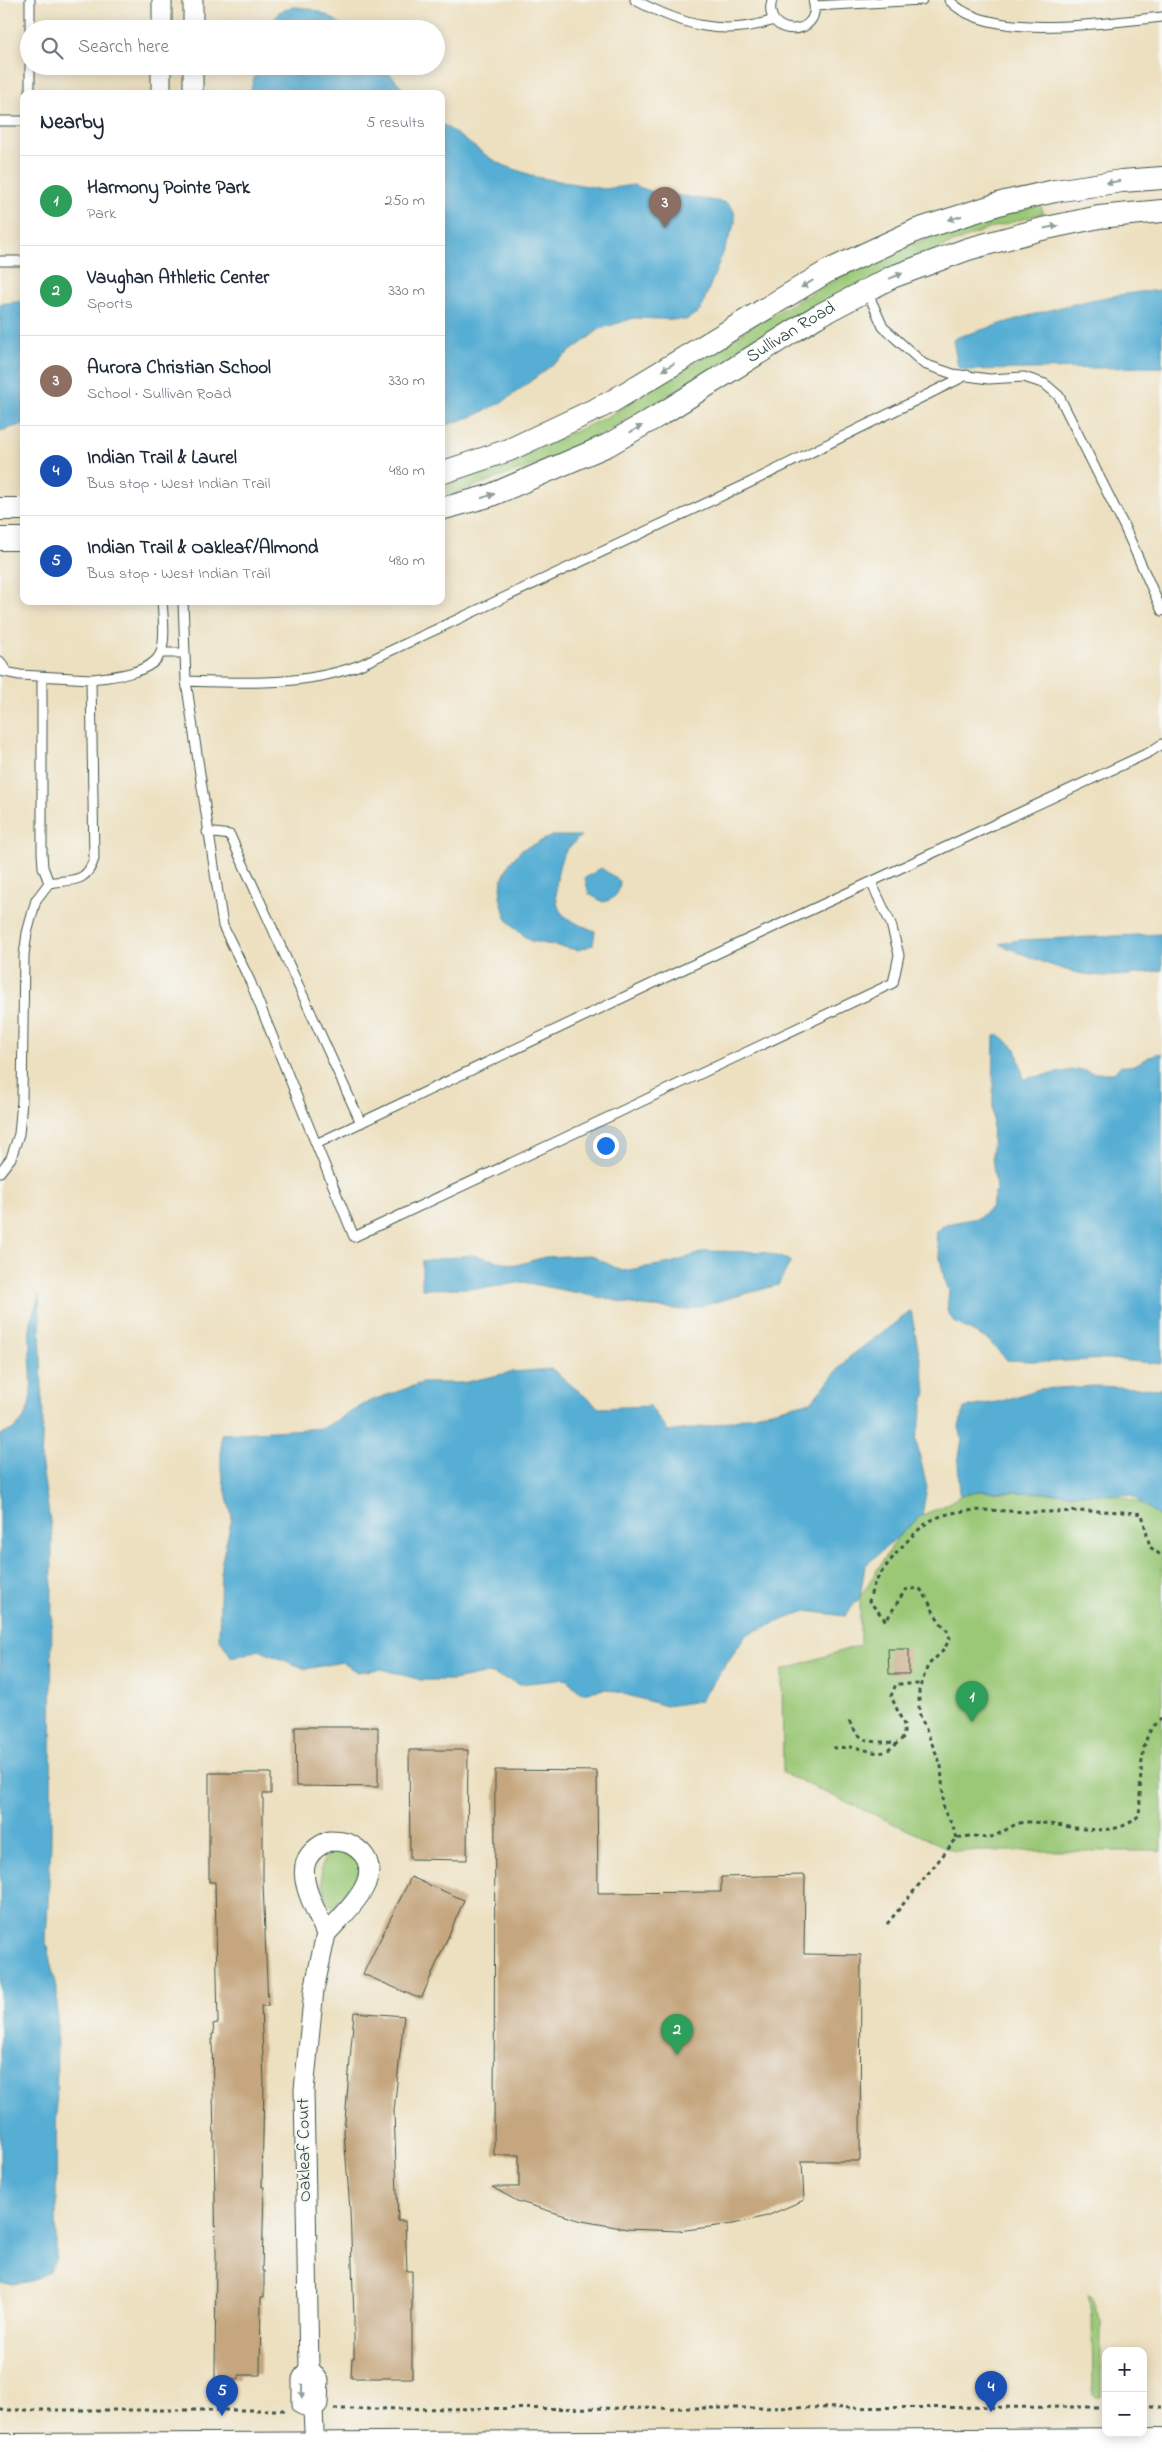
<!DOCTYPE html>
<meta charset="utf-8">
<style>
:root{--surface:#fff;--page:#f6f6f7;--text:#1f2937;--muted:#747a83;--line:#e0e1e3;--accent:#2563eb}
body{margin:0;font-family:"Indie Flower",sans-serif;background:var(--page);color:var(--text)}
.controls{position:absolute;right:15px;bottom:15px;display:grid;overflow:hidden;border-radius:10px;box-shadow:0 2px 12px #0003}
.controls button{width:45px;height:45px;display:grid;place-items:center;padding:0;border:0;border-bottom:1px solid var(--line);background:var(--surface);color:var(--text);font:25px sans-serif}
.you{position:absolute;left:605px;top:1145px;width:18px;height:18px;margin:-12px;border:4px solid #fff;border-radius:50%;background:#1a73e8;box-shadow:0 0 0 8px #1a73e833}
.badge{display:grid;place-items:center;width:32px;height:32px;border-radius:50%;background:var(--accent);color:#fff;font-size:16px;font-weight:700}
.pin{position:absolute;translate:-50% -41px;filter:drop-shadow(0 1px 2px #0008)}
.pin::after{content:'';position:absolute;top:26px;width:18px;height:15px;background:inherit;clip-path:polygon(0 0,100% 0,50% 100%)}
.list{margin:0;padding:0;list-style:none}
h2{display:flex;justify-content:space-between;align-items:center;height:65px;margin:0;padding:0 20px;font-size:21px}
h2 small{font-size:16px;font-weight:400;color:var(--muted)}
.list li{display:grid;grid-template-columns:32px 1fr auto;gap:15px;align-items:center;box-sizing:border-box;height:90px;padding:0 20px;border-top:1px solid var(--line)}
.list b{display:block;font-size:19px;white-space:nowrap}
.list p{margin:0;font-size:16px;white-space:nowrap;color:var(--muted)}
.list em{font-size:16px;font-style:normal;color:var(--muted)}
.icon{flex:none;width:28px;height:28px;fill:none;stroke:currentColor;stroke-width:2;stroke-linecap:round;stroke-linejoin:round}
.map{position:relative;flex:none;width:1162px;height:2452px;overflow:hidden}
.search{position:absolute;background:var(--surface);box-shadow:0 2px 12px #0003;left:20px;top:20px;width:425px;height:55px;display:flex;align-items:center;gap:12px;box-sizing:border-box;padding:0 18px;border-radius:28px;color:var(--muted);font-size:19px}
.panel{position:absolute;background:var(--surface);box-shadow:0 2px 12px #0003;left:20px;top:90px;width:425px;height:515px;border-radius:10px}
.map>svg:first-child{display:block}
.green{fill:#9ac876;stroke:#5c8255}
.water{fill:#57aed4;stroke:#3b7684}
.building{fill:#c5a67e}
.lines{fill:none;stroke-linecap:round;stroke-linejoin:round}
.service-casing{stroke:#3e5549;stroke-width:11}
.minor-casing{stroke:#3e5549;stroke-width:21}
.tertiary-casing{stroke:#3e5549;stroke-width:24}
.secondary-casing{stroke:#3e5549;stroke-width:28}
.path{stroke:#3e5549;stroke-width:3;stroke-dasharray:4 4;stroke-linecap:butt}
.service{stroke:#fff;stroke-width:9}
.minor{stroke:#fff;stroke-width:19}
.tertiary{stroke:#fff;stroke-width:22}
.secondary{stroke:#fff;stroke-width:26}
.oneway{fill:#8f9e9a}
.labels{text-anchor:middle;dominant-baseline:central;stroke-width:4;stroke-linejoin:round;paint-order:stroke}
.street-label{font-size:18px;fill:#1f3d34;stroke:#f6f6f2}
</style>
<div class="map">
<svg width="1162" height="2452" viewBox="0 0 1162 2452">
<rect width="100%" height="100%" fill="#f6f6f2"/>
<filter id="ink" filterUnits="userSpaceOnUse"><feTurbulence type="fractalNoise" baseFrequency=".02" numOctaves="2"/><feDisplacementMap in="SourceGraphic" scale="10" xChannelSelector="R" yChannelSelector="G"/><feConvolveMatrix kernelMatrix="1 2 1 2 8 2 1 2 1" color-interpolation-filters="sRGB"/></filter>
<filter id="wash" filterUnits="userSpaceOnUse"><feTurbulence type="fractalNoise" baseFrequency=".0096" numOctaves="4" result="noise"/><feDisplacementMap in="SourceGraphic" scale="20" xChannelSelector="R" yChannelSelector="G"/><feGaussianBlur stdDeviation="1.12" result="paint"/><feColorMatrix in="noise" values="0 0 0 0 0 0 0 0 0 0 0 0 0 0 0 0 0 1.4 0 .05"/><feComposite in="paint" operator="in"/></filter>
<g filter="url(#wash)">
<rect width="100%" height="100%" fill="#ede0c0"/>
<path class="green" d="M1041,205L1043,213L985,230L920,256L780,328L608,431L543,462L441,498V488L487,472L609,416L761,321L835,280L884,256L950,229Z
M967,1491L1118,1495L1162,1511V1851H954L783,1773L782,1670L860,1645V1597L908,1521L946,1505Z
M340,1849C347,1850 349,1851 354,1856C369,1871 348,1891 339,1905L334,1907L327,1903C323,1882 312,1855 340,1849Z
M1087,2294L1092,2296L1101,2325V2396L1095,2398L1093,2395L1092,2312Z"/>
<path class="water" d="M293,7C314,7 331,15 346,29H269L279,12Z
M257,66H383L408,94H250Z
M441,123L490,158L503,165L536,177L604,189L633,185L653,192L723,202C733,205 736,213 735,223L700,311L686,320L634,318L600,329L503,402L476,415L441,427Z
M1162,290V367L965,370L958,367L953,341L955,338C1024,317 1090,295 1162,290Z
M24,301V424L0,431V304Z
M552,836H581C576,841 569,847 565,852C557,864 552,900 561,912C569,922 584,926 595,931L593,945L578,950L531,941L513,927L506,918L500,897L502,880L509,864L521,850Z
M601,868L620,881C620,893 614,900 603,902L589,894L585,878Z
M1162,934V970C1139,974 1115,978 1092,975C1060,972 1029,956 999,944L1019,940Z
M1000,1035L1016,1049L1024,1079L1078,1069L1092,1073H1114L1120,1066C1142,1068 1143,1055 1162,1053V1364L1107,1359L1049,1362L1007,1360L987,1339L954,1322L947,1311L949,1290L944,1278L935,1232L946,1224L978,1218L991,1208L996,1189L992,1157L994,1036Z
M706,1251L764,1252L791,1261L778,1285L686,1310L642,1306L523,1282L487,1288L422,1289V1261L471,1255L516,1265L545,1257L590,1255L622,1271L671,1263Z
M39,1295L43,1420L41,1460L52,1535L51,1841L46,1942L57,1992L56,2257C48,2283 24,2284 0,2283V1435C47,1421 26,1366 30,1329C31,1317 36,1306 39,1295Z
M911,1311L926,1391L916,1440L927,1488L922,1515L865,1566L860,1597L845,1616L806,1611L747,1634L700,1701L666,1706L606,1689L581,1693L566,1679L520,1684L489,1673L453,1680H421L381,1669L357,1672L342,1662L306,1669L258,1650L232,1658L219,1638L221,1565L232,1518L221,1470V1434L323,1428L370,1401L422,1383H462L512,1372L552,1369L599,1408L650,1406L668,1432L710,1426L812,1401L848,1358Z
M1095,1386L1162,1389V1519L1131,1495L978,1491L960,1495L958,1463L962,1439L959,1427L964,1408L1002,1401L1039,1389Z"/>
<g id="blocks">
<path class="building" d="M888,1649H909V1674H889Z
M295,1727H378V1787L296,1786Z
M409,1750H468L467,1860L410,1859Z
M495,1770L597,1771L598,1893L721,1892V1877L805,1875L804,1954L861,1955L860,2161H802L804,2200L767,2216L733,2224L678,2231L627,2229L582,2221L517,2201L492,2187H519V2155H494Z
M209,1773H271V1794H263V1883L268,2006H261L264,2082L262,2187H264L262,2271H264V2297H261L260,2375H239V2379H215L216,2254L212,2034H214L213,2024L218,2023L215,1882H209Z
M411,1877L464,1900L422,1997H416L363,1974Z
M354,2012L404,2016L394,2111L398,2221H405L407,2271H412V2378H351L352,2358H354V2318L350,2210L344,2133Z"/>
</g>
</g>
<g filter="url(#ink)">
<use href="#blocks" fill-opacity="0" stroke="#3e5549" stroke-width="1"/>
<g class="lines">
<g class="service-casing">
<path id="service" d="M30,0V29
M635,0C682,25 723,37 774,20
M772,0C761,38 824,39 813,0
M949,0C988,43 1109,22 1162,17
M815,6L922,0
M30,66V94
M0,121H24
M0,261H24
M867,291L883,327L924,364L953,374L989,379L1024,377L1045,384L1059,396L1124,526L1162,611
M183,601L186,681L223,926L250,981L316,1144L658,981L1150,752L1162,744
M161,653H185
M0,661L6,671
M0,671L20,675L91,679
M42,677V853L43,867L49,883
M186,681C244,683 304,686 360,665L747,484L967,375
M207,832L230,835L361,1123
M316,1144L354,1237L893,983L899,955L891,924L871,882
M0,1172L11,1158L19,1134L22,1101L24,955L27,933L36,900L49,883C72,879 86,884 94,859L91,679C110,677 153,674 161,652C166,638 163,616 162,601"/>
</g>
<g class="minor-casing">
<path id="minor" d="M162,29V0
M193,29V0
M161,94V66
M193,94V66
M329,1841C342,1841 351,1842 361,1852C387,1878 342,1915 326,1934C313,1901 283,1860 329,1841Z
M309,2368L319,2381L318,2404L313,2409
M313,2409L302,2405V2379L309,2368L304,2090L314,1990L326,1934
M313,2409L315,2452"/>
</g>
<g class="tertiary-casing">
<g id="tertiary">
<path d="M441,473L509,450L611,402L828,271L917,230L1005,202L1055,191L1122,181L1162,178"/>
<path d="M0,509H24"/>
<path id="s1" d="M441,509L489,496L608,445L663,413L816,317L892,277L968,249L1042,229L1099,217L1162,211"/>
<path d="M0,539H24"/>
</g>
</g>
<g class="secondary-casing">
<path id="secondary" d="M0,2447L1162,2441"/>
</g>
<path class="path" d="M849,1721C863,1747 872,1740 897,1743
M833,1748C841,1748 850,1746 858,1748C884,1755 883,1756 904,1737V1725L891,1696L896,1684H921
M957,1838L952,1824L944,1811L941,1765L919,1713V1690L928,1665L942,1652L950,1639C946,1624 944,1629 938,1619C930,1608 929,1598 919,1588L905,1590L886,1621L869,1601C871,1595 872,1588 875,1583C884,1566 917,1526 934,1519C964,1505 1003,1512 1036,1512C1071,1512 1106,1509 1142,1514L1150,1547L1162,1556
M887,1924L957,1838C962,1837 967,1836 972,1836C978,1836 984,1839 991,1837C1002,1834 1013,1823 1025,1822C1060,1821 1113,1844 1139,1815C1142,1789 1136,1731 1162,1719
M1143,2407H1162
M334,2409L1106,2407
M0,2410H285"/>
<use href="#service" class="service"/>
<use href="#minor" class="minor"/>
<use href="#tertiary" class="tertiary"/>
<use href="#secondary" class="secondary"/>
</g>
<defs><path id="oneway-solid" d="M-6-.8H1V-3.2L6.5 0L1 3.2V.8H-6Z" transform="scale(1.25)"/></defs>
<g class="oneway">
<use href="#oneway-solid" transform="translate(1113 182) rotate(171)"/>
<use href="#oneway-solid" transform="translate(955 218) rotate(162)"/>
<use href="#oneway-solid" transform="translate(1051 227) rotate(-11)"/>
<use href="#oneway-solid" transform="translate(896 276) rotate(-22)"/>
<use href="#oneway-solid" transform="translate(807 284) rotate(149)"/>
<use href="#oneway-solid" transform="translate(668 367) rotate(149)"/>
<use href="#oneway-solid" transform="translate(636 429) rotate(-30)"/>
<use href="#oneway-solid" transform="translate(488 496) rotate(-18)"/>
<use href="#oneway-solid" transform="translate(302 2391) rotate(91)"/>
</g>
</g>
<g class="labels">
<g class="street-label">
<text stroke="none"><textPath href="#s1" startOffset="394">Sullivan Road</textPath></text>
<text transform="translate(305 2150) rotate(-91)">Oakleaf Court</text>
</g>
</g>
</svg>
<div class="controls">
<button>+</button>
<button>−</button>
</div>
<div class="you"></div>
<div class="pin badge" style="left:972px;top:1722px;background:#2e9e5b">1</div>
<div class="pin badge" style="left:677px;top:2055px;background:#2e9e5b">2</div>
<div class="pin badge" style="left:665px;top:228px;background:#8d6e63">3</div>
<div class="pin badge" style="left:991px;top:2412px;background:#1a4fb4">4</div>
<div class="pin badge" style="left:222px;top:2416px;background:#1a4fb4">5</div>
<div class="search"><svg class="icon" aria-label="search" viewBox="0 0 24 24"><circle cx="10" cy="10" r="6"/><path d="M15 15l6 6"/></svg>Search here</div>
<section class="panel">
<h2>Nearby<small>5 results</small></h2>
<ul class="list">
<li><span class="badge" style="background:#2e9e5b">1</span><div><b>Harmony Pointe Park</b><p>Park</p></div><em>250 m</em></li>
<li><span class="badge" style="background:#2e9e5b">2</span><div><b>Vaughan Athletic Center</b><p>Sports</p></div><em>330 m</em></li>
<li><span class="badge" style="background:#8d6e63">3</span><div><b>Aurora Christian School</b><p>School · Sullivan Road</p></div><em>330 m</em></li>
<li><span class="badge" style="background:#1a4fb4">4</span><div><b>Indian Trail &amp; Laurel</b><p>Bus stop · West Indian Trail</p></div><em>480 m</em></li>
<li><span class="badge" style="background:#1a4fb4">5</span><div><b>Indian Trail &amp; Oakleaf/Almond</b><p>Bus stop · West Indian Trail</p></div><em>480 m</em></li>
</ul>
</section>
</div>
